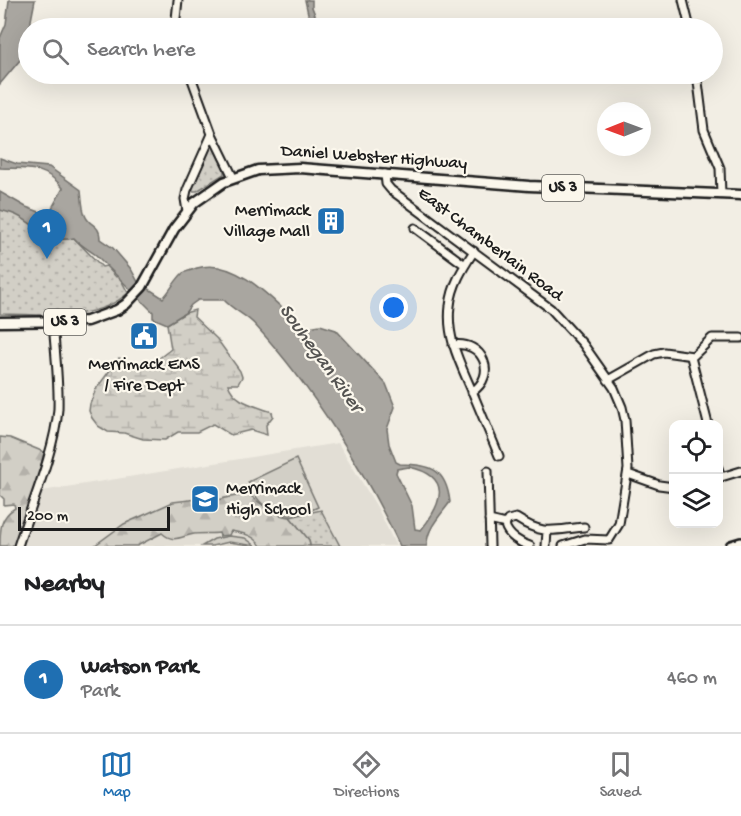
<!DOCTYPE html>
<style>
:root{--surface:#fff;--page:#f6f6f6;--text:#202124;--muted:#757577;--line:#e0e0e0;--accent:#1f6fb2}
body{margin:0;font-family:"Gochi Hand",sans-serif;background:var(--page);color:var(--text)}
.controls{position:absolute;right:18px;bottom:18px;display:grid;overflow:hidden;border-radius:12px;box-shadow:0 6px 24px #0002}
.controls button{width:54px;height:54px;display:grid;place-items:center;padding:0;border:0;border-bottom:2px solid var(--line);background:var(--surface);color:var(--text);font:30px sans-serif}
.compass{position:absolute;left:597px;top:102px;width:54px;height:54px;border-radius:50%;background:var(--surface);box-shadow:0 6px 24px #0002;rotate:269deg}
.scale{position:absolute;left:18px;bottom:15px;width:152px;box-sizing:border-box;padding-left:6px;border:3px solid #1c1c1c;border-top:0;font-size:16px;line-height:21px;white-space:nowrap;color:#1c1c1c;-webkit-text-stroke:4px #fbf7ec;paint-order:stroke}
.you{position:absolute;left:394px;top:308px;width:21px;height:21px;margin:-15px;border:4px solid #fff;border-radius:50%;background:#1a73e8;box-shadow:0 0 0 9px #1a73e833}
.badge{display:grid;place-items:center;width:39px;height:39px;border-radius:50%;background:var(--accent);color:#fff;font-size:20px;font-weight:700}
.pin{position:absolute;translate:-50% -50px;filter:drop-shadow(0 2px 3px #0008)}
.pin::after{content:'';position:absolute;top:32px;width:21px;height:18px;background:inherit;clip-path:polygon(0 0,100% 0,50% 100%)}
.list{margin:0;padding:0;list-style:none}
h2{display:flex;justify-content:space-between;align-items:center;height:78px;margin:0;padding:0 24px;font-size:26px}
h2 small{font-size:20px;font-weight:400;color:var(--muted)}
.list li{display:grid;grid-template-columns:39px 1fr auto;gap:18px;align-items:center;box-sizing:border-box;height:108px;padding:0 24px;border-top:2px solid var(--line)}
.list b{display:block;font-size:22px;white-space:nowrap}
.list p{margin:0;font-size:20px;white-space:nowrap;color:var(--muted)}
.list em{font-size:20px;font-style:normal;color:var(--muted)}
.icon{flex:none;width:33px;height:33px;fill:none;stroke:currentColor;stroke-width:2;stroke-linecap:round;stroke-linejoin:round}
.map{position:relative;flex:none;width:741px;height:546px;overflow:hidden}
.search{position:absolute;background:var(--surface);box-shadow:0 6px 24px #0002;left:18px;right:18px;top:18px;height:66px;display:flex;align-items:center;gap:15px;box-sizing:border-box;padding:0 21px;border-radius:33px;color:var(--muted);font-size:22px}
.sheet{height:186px;background:var(--surface)}
nav{display:flex;justify-content:space-around;align-items:center;box-sizing:border-box;height:84px;border-top:2px solid var(--line);background:var(--surface);font-size:16px;color:var(--muted)}
nav a{display:grid;justify-items:center;gap:3px}
nav .on{color:var(--accent)}
.map>svg:first-child{display:block}
.built{fill:#e2ded5}
.grass{fill:url(#grass-dots);stroke:#777671;stroke-width:1.5}
.forest{fill:url(#forest-firs);stroke:#777671;stroke-width:1.5}
.wetland{fill:url(#wetland-marsh);stroke:#777671;stroke-width:1.5}
.garden{fill:#d2cfc6;stroke:#777671;stroke-width:1.5}
.water{fill:#a9a6a0;stroke:#716f6b;stroke-width:1.5;fill-rule:evenodd}
.lines{fill:none;stroke-linecap:round;stroke-linejoin:round}
.minor-casing{stroke:#1c1c1c;stroke-width:11}
.major-casing{stroke:#1c1c1c;stroke-width:13}
.highway-casing{stroke:#1c1c1c;stroke-width:14}
.minor{stroke:#fbf7ec;stroke-width:7}
.major{stroke:#fbf7ec;stroke-width:8}
.highway{stroke:#fbf7ec;stroke-width:9}
.labels{text-anchor:middle;dominant-baseline:central;stroke-width:4.5;stroke-linejoin:round;paint-order:stroke}
.shield{fill:#fbf7ec;stroke:#5f5e5a;stroke-width:1.5}
.shield-label{font-size:16px;font-weight:bold;fill:#1c1c1c}
.street-label{font-size:18px;fill:#1c1c1c;stroke:#fbf7ec}
.poi-label{font-size:18px;fill:#1c1c1c;stroke:#fbf7ec;text-anchor:end}
.water-label{font-size:20px;font-style:italic;fill:#545351;stroke:#fbf7ec}
</style>
<div class="map">
<svg width="741" height="546" viewBox="0 0 741 546">
<defs>
<pattern id="grass-dots" width="8" height="8" patternUnits="userSpaceOnUse" patternTransform="scale(1.5)"><rect width="8" height="8" fill="#d2cfc6"/><path d="M2 2h.1M6 6h.1" fill="none" stroke="#b4b1aa" stroke-width="1.8" stroke-linecap="round"/></pattern>
<pattern id="forest-firs" width="22" height="20" patternUnits="userSpaceOnUse" patternTransform="scale(1.5)"><rect width="22" height="20" fill="#d2cfc6"/><path d="M5 1l3.5 6h-7zM16 11l3.5 6h-7z" fill="#b4b1aa"/></pattern>
<pattern id="wetland-marsh" width="20" height="14" patternUnits="userSpaceOnUse" patternTransform="scale(1.5)"><rect width="20" height="14" fill="#d2cfc6"/><path d="M1 5h8M5 5V1M11 12h8M15 12V8" fill="none" stroke="#b4b1aa"/></pattern>
</defs>
<rect width="100%" height="100%" fill="#f2eee4"/>
<filter id="ink" filterUnits="userSpaceOnUse"><feTurbulence type="fractalNoise" baseFrequency=".0167" numOctaves="2"/><feDisplacementMap in="SourceGraphic" scale="12" xChannelSelector="R" yChannelSelector="G"/><feConvolveMatrix kernelMatrix="1 2 1 2 8 2 1 2 1" color-interpolation-filters="sRGB"/></filter>
<g filter="url(#ink)">
<path class="built" d="M338,443L377,507L396,546H22L42,491Z"/>
<path class="grass" d="M210,144L213,145L224,169V174L197,191H193L192,188Z
M0,206C7,208 16,210 23,215C39,225 53,246 73,237L102,267L106,266L116,277L119,276L128,293C94,323 43,314 0,314Z
M321,510L340,546H310L309,540L290,517Z"/>
<path class="forest" d="M0,437L10,438L44,452L35,492L14,546H0C0,529 0,517 15,508L14,504L4,505V499L0,495Z
M248,494C264,505 269,514 290,517L309,540L310,546H261C255,535 242,533 231,531L229,535L220,536L219,533C211,534 202,533 194,534C181,536 174,544 162,533L137,546H94L124,524L173,502L214,497L216,501C226,496 237,497 248,494Z"/>
<path class="wetland" d="M195,310L194,317L217,339L240,371L242,377L238,384H228C235,403 254,405 272,412L273,416L266,425L267,435L251,430L231,435L213,424L197,432H178L165,440L143,439L124,433L108,432L98,426L92,418L89,411L90,404L96,389L119,358L129,363L149,366L171,349L167,324L185,313Z"/>
<path class="garden" d="M296,459L318,507C287,523 262,515 248,482Z
M229,536L245,538L256,546L229,542L212,546H202L214,539Z"/>
<path class="water" d="M9,0H35L27,41L20,60L0,84V38L6,24Z
M305,0H312V7L320,28H307L309,18Z
M0,158L17,164L49,167L81,190C82,198 82,208 85,215C89,227 100,223 100,239L113,248L131,269L138,282L163,298C170,291 176,279 183,273C187,271 193,270 197,268C236,256 277,304 303,328L320,325L336,330L386,384L395,407L387,429L389,444L396,462L400,464C431,464 446,469 450,502C441,515 426,529 427,546H400C365,471 312,387 256,326C247,315 234,311 224,300H198L191,305L185,313L167,324L153,318V312L96,255C88,249 80,245 74,238C46,244 40,227 18,216C13,213 6,212 0,210V192L26,207L48,215L63,188C44,165 27,169 0,168ZM409,467C452,476 443,503 421,530L415,529L412,506L396,473L397,469Z"/>
<g class="lines">
<g class="minor-casing">
<path id="minor" d="M683,0L690,28
M175,28L178,0
M697,74L704,130L720,168L721,194
M212,134L233,177
M385,174L386,184L391,190L551,309L583,344L614,388L622,407L625,420L628,469L619,524L609,540L585,539L563,546
M187,211L185,199L187,190L212,134L190,74
M415,228L465,265
M474,251C463,268 452,285 450,306C446,337 460,363 472,391C481,413 490,434 499,456
M453,345C483,340 498,375 472,392
M691,357L708,424
M608,380L654,354L664,352L693,356L712,338H741
M718,468L721,477
M488,471L490,546
M628,474L659,485L674,487
M718,478L741,471
M489,520L506,524
M18,546C31,506 55,450 58,409C59,381 55,351 53,322
M530,546C520,543 508,536 505,525L508,520L516,518C544,536 552,530 584,527
M546,546L547,531"/>
</g>
<g class="major-casing">
<path id="major" d="M0,322L87,321L117,310L126,304L142,287L174,229L194,203L224,182L258,170L300,168L529,186L741,195"/>
</g>
<g class="highway-casing">
<path id="highway" d="M731,546L741,543"/>
</g>
<use href="#minor" class="minor"/>
<use href="#major" class="major"/>
<use href="#highway" class="highway"/>
</g>
</g>
<defs>
<g id="building-square" transform="scale(1.5)"><rect x="-9" y="-9" width="18" height="18" rx="4" fill="#1f6fb2" stroke="#fbf7ec"/><path d="M-4-6H4V6H1V3H-1V6H-4ZM-2.5-4.3h1.7v1.8h-1.7ZM.8-4.3h1.7v1.8H.8ZM-2.5-1h1.7V.8h-1.7ZM.8-1h1.7V.8H.8Z" fill="#fff"/></g>
<g id="civic-square" transform="scale(1.5)"><rect x="-9" y="-9" width="18" height="18" rx="4" fill="#1f6fb2" stroke="#fbf7ec"/><path d="M-.6-6.5H3V-4.5H.6V-3L4-1V1h2V6H-6V1h2V-1L-.6-3ZM-1.2 2.5V6h2.4V2.5Z" fill="#fff"/></g>
<g id="school-square" transform="scale(1.5)"><rect x="-9" y="-9" width="18" height="18" rx="4" fill="#1f6fb2" stroke="#fbf7ec"/><path d="M0-5L7-2L0 1L-7-2ZM-4 1L0 2.5L4 1V4Q0 6-4 4Z" fill="#fff"/></g>
</defs>
<g fill-rule="evenodd">
<use href="#building-square" x="331" y="221"/>
<use href="#civic-square" x="144" y="336"/>
<use href="#school-square" x="205" y="499"/>
</g>
<g class="labels">
<g class="shield">
<rect x="542" y="175" width="42" height="26" rx="4.5"/>
<rect x="44" y="309" width="42" height="26" rx="4.5"/>
</g>
<g class="shield-label">
<text x="563" y="188">US 3</text>
<text x="65" y="322">US 3</text>
</g>
<g class="street-label">
<text transform="translate(374 158) rotate(4)">Daniel Webster Highway</text>
<text transform="translate(490 245) rotate(37)">East Chamberlain Road</text>
</g>
<g class="poi-label">
<text x="310" y="211">Merrimack<tspan x="310" dy="21">Village Mall</tspan></text>
<text x="144" y="365" text-anchor="middle">Merrimack EMS<tspan x="144" dy="21">/ Fire Dept</tspan></text>
<text x="226" y="489" text-anchor="start">Merrimack<tspan x="226" dy="21">High School</tspan></text>
</g>
<g class="water-label">
<text transform="translate(320 359) rotate(54)">Souhegan River</text>
</g>
</g>
</svg>
<div class="controls">
<button><svg class="icon" aria-label="locate" viewBox="0 0 24 24"><circle cx="12" cy="12" r="6"/><path d="M12 2v4M12 18v4M2 12h4M18 12h4"/></svg></button>
<button><svg class="icon" aria-label="layers" viewBox="0 0 24 24"><path d="M12 4l9 5-9 5-9-5zM3 14l9 5 9-5"/></svg></button>
</div>
<svg class="compass" viewBox="-18 -18 36 36"><path d="M0-13l5 13h-10z" fill="#e53935"/><path d="M0 13l5-13h-10z" fill="#757577"/></svg>
<div class="scale">200 m</div>
<div class="you"></div>
<div class="pin badge" style="left:47px;top:259px">1</div>
<div class="search"><svg class="icon" aria-label="search" viewBox="0 0 24 24"><circle cx="10" cy="10" r="6"/><path d="M15 15l6 6"/></svg>Search here</div>
</div>
<section class="sheet">
<h2>Nearby<small></small></h2>
<ul class="list">
<li><span class="badge">1</span><div><b>Watson Park</b><p>Park</p></div><em>460 m</em></li>
</ul>
</section>
<nav>
<a class="on"><svg class="icon" aria-label="map" viewBox="0 0 24 24"><path d="M3 6l6-2 6 2 6-2v14l-6 2-6-2-6 2zM9 4v14M15 6v14"/></svg>Map</a>
<a><svg class="icon" aria-label="directions" viewBox="0 0 24 24"><path d="M12 3l9 9-9 9-9-9zM9 14v-3h6M13 9l2 2-2 2"/></svg>Directions</a>
<a><svg class="icon" aria-label="saved" viewBox="0 0 24 24"><path d="M7 4h10v16l-5-4-5 4z"/></svg>Saved</a>
</nav>
